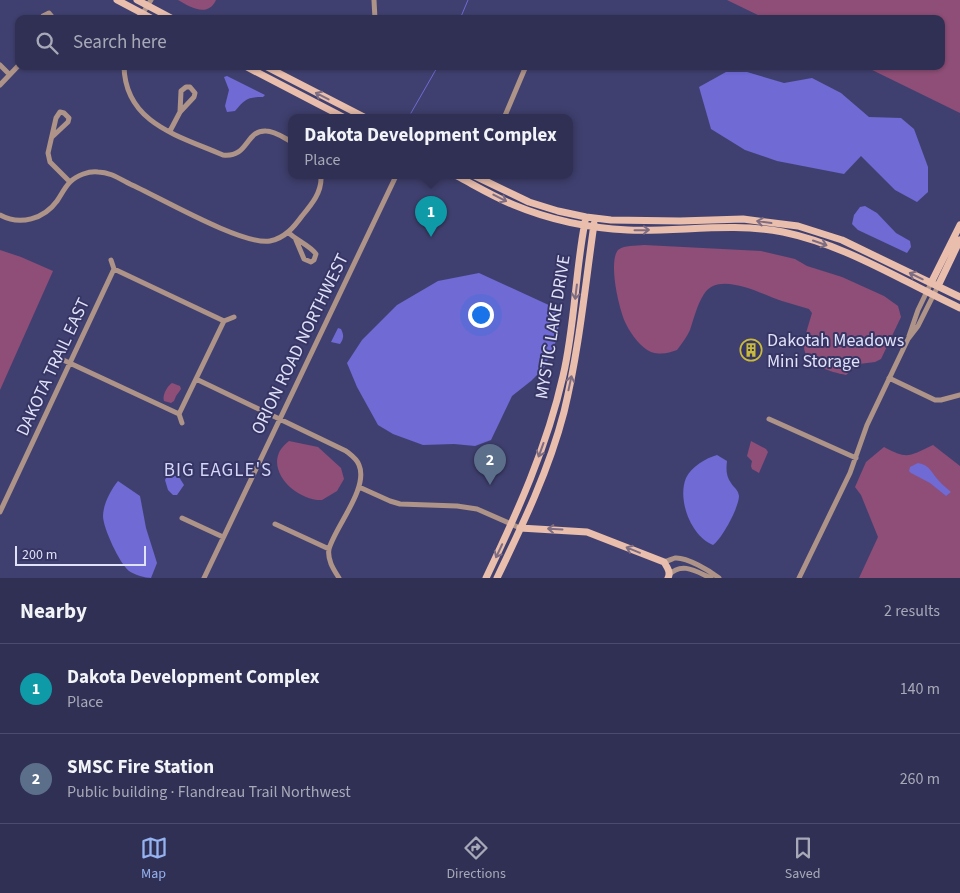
<!DOCTYPE html>
<meta charset="utf-8">
<style>
:root{--surface:#303054;--page:#3c3c5e;--text:#f1f3f6;--muted:#a8a9b8;--line:#4b4b6b;--accent:#95b2f1}
body{margin:0;font-family:"Source Sans 3",sans-serif;background:var(--page);color:var(--text)}
.scale{position:absolute;left:15px;bottom:12px;width:131px;box-sizing:border-box;padding-left:5px;border:2px solid #e0e2fa;border-top:0;font-size:14px;line-height:18px;white-space:nowrap;color:#e0e2fa;-webkit-text-stroke:4px #363564;paint-order:stroke}
.you{position:absolute;left:480px;top:314px;width:18px;height:18px;margin:-12px;border:4px solid #fff;border-radius:50%;background:#1a73e8;box-shadow:0 0 0 8px #1a73e833}
.badge{display:grid;place-items:center;width:32px;height:32px;border-radius:50%;background:var(--accent);color:#fff;font-size:16px;font-weight:700}
.pin{position:absolute;translate:-50% -41px;filter:drop-shadow(0 1px 2px #0008)}
.pin::after{content:'';position:absolute;top:26px;width:18px;height:15px;background:inherit;clip-path:polygon(0 0,100% 0,50% 100%)}
.popup{position:absolute;left:288px;top:114px;width:285px;height:65px;box-sizing:border-box;display:grid;place-content:center;border-radius:10px;background:var(--surface);filter:drop-shadow(0 1px 4px #0005);font-size:16px;white-space:nowrap;color:var(--muted)}
.popup b{font-size:19px;color:var(--text)}
.popup::after{content:'';position:absolute;left:50%;top:100%;margin-left:-10px;border:10px solid transparent;border-top-color:var(--surface)}
.list{margin:0;padding:0;list-style:none}
h2{display:flex;justify-content:space-between;align-items:center;height:65px;margin:0;padding:0 20px;font-size:21px}
h2 small{font-size:16px;font-weight:400;color:var(--muted)}
.list li{display:grid;grid-template-columns:32px 1fr auto;gap:15px;align-items:center;box-sizing:border-box;height:90px;padding:0 20px;border-top:1px solid var(--line)}
.list b{display:block;font-size:19px;white-space:nowrap}
.list p{margin:0;font-size:16px;white-space:nowrap;color:var(--muted)}
.list em{font-size:16px;font-style:normal;color:var(--muted)}
.icon{flex:none;width:28px;height:28px;fill:none;stroke:currentColor;stroke-width:2;stroke-linecap:round;stroke-linejoin:round}
.map{position:relative;flex:none;width:960px;height:578px;overflow:hidden}
.search{position:absolute;background:var(--surface);box-shadow:0 1px 4px #0004;left:15px;right:15px;top:15px;height:55px;display:flex;align-items:center;gap:12px;box-sizing:border-box;padding:0 18px;border-radius:10px;color:var(--muted);font-size:19px}
.sheet{height:245px;background:var(--surface)}
nav{display:flex;justify-content:space-around;align-items:center;box-sizing:border-box;height:70px;border-top:1px solid var(--line);background:var(--surface);font-size:14px;color:var(--muted)}
nav a{display:grid;justify-items:center;gap:2px}
nav .on{color:var(--accent)}
.map>svg:first-child{display:block}
.green{fill:#8e4e77}
.water{fill:#6f6ad4}
.lines{fill:none;stroke-linecap:round;stroke-linejoin:round}
.stream{stroke:#6f6ad4;stroke-width:1}
.street{stroke:#ae9388;stroke-width:5}
.secondary{stroke:#e9bead;stroke-width:7}
.oneway{stroke:#7e6c81}
.labels{text-anchor:middle;dominant-baseline:central;stroke-width:4;stroke-linejoin:round;paint-order:stroke}
.street-label{font-size:18px;fill:#e0e2fa;stroke:#363564}
.poi-label{font-size:18px;fill:#e0e2fa;stroke:#363564;text-anchor:start}
.neighbourhood-label{font-size:19px;letter-spacing:1px;fill:#d3d6f9;stroke:#363564}
</style>
<div class="map">
<svg width="960" height="578" viewBox="0 0 960 578">
<rect width="100%" height="100%" fill="#404070"/>
<path class="green" d="M178,0H216C208,18 190,7 178,0Z
M727,0H960V113L864,66H941V19H766Z
M644,245L761,251L795,259L807,266L842,277L884,296L898,306L901,317L881,359L875,362L859,364L846,375C831,372 803,365 804,345C805,334 809,324 812,313L809,309C800,306 791,304 782,301C763,295 719,270 704,294C697,305 694,318 690,330C687,337 682,343 677,350C669,353 661,355 651,352C641,348 631,334 626,324C619,310 608,262 618,250C623,245 637,246 644,245Z
M0,250L21,257L53,271L0,390Z
M172,383L180,386L181,389L176,396L174,401L171,403L164,401C162,396 167,386 172,383Z
M289,441L318,447L341,468L344,479L337,491L322,500C294,501 258,464 289,441Z
M751,441L766,449L768,452L759,473L752,469L751,466L752,461L747,456Z
M933,445L960,466V578H859L878,537L861,495L855,487L866,462L884,447C908,460 909,456 933,445Z"/>
<path class="water" d="M726,72H747L784,83L812,78L841,93L869,117L901,118L914,129L928,167V192L917,202L895,190L861,156L844,174L777,161L745,150L711,129L699,87Z
M227,76L265,95L263,97C248,97 245,99 235,111L227,112L225,106L229,90L224,77Z
M865,206L877,213L896,233L910,241L911,247L907,253L858,230L852,224L854,215L860,207Z
M479,273L553,307L560,319L556,341L544,368L531,381L512,396L491,440L475,446L454,444L423,445L393,434L378,425L357,387L347,363L362,340L397,305L438,281Z
M338,328L341,329C344,335 344,338 340,344L331,342Z
M717,455L727,461C726,469 726,476 731,483C734,488 738,489 739,496C739,507 722,539 713,545C691,536 677,500 686,478C691,467 706,458 717,455Z
M918,463C930,465 931,472 939,481C942,485 947,488 951,492L946,496L930,483L911,473L909,471L910,467Z
M172,475L179,477L184,485L177,495H173L168,490L165,480L167,476Z
M118,481L140,496L146,528L157,563L151,578C145,578 135,575 129,571C120,564 103,528 103,516C103,505 111,489 118,481Z"/>
<g class="lines">
<path class="stream" d="M460,19L468,0
M411,113L438,66"/>
<path class="street" d="M374,0L375,19
M42,19L43,16L49,13L54,19
M136,19L143,13L151,0
M0,65L9,74
M124,66C125,124 180,136 223,155C249,158 245,130 266,131C275,131 284,138 292,142
M0,85L19,65
M504,118L526,66
M170,131L180,112L194,97L195,93L190,87H186L181,91L180,112
M52,137L68,122L69,118L64,113L60,112L56,118L48,153L50,162L70,182
M0,215C20,226 44,219 57,201C61,195 65,187 70,182C77,175 89,171 98,172C110,172 120,179 130,184C159,197 243,246 270,241C285,238 294,227 302,216C312,204 322,192 321,176
M289,233C296,240 311,246 316,254L314,260L311,262L304,259L296,240
M114,269L224,321
M224,321L234,317
M909,336L918,310L931,283
M61,359L179,414
M889,378L935,400H941L960,395
M196,379L346,451C351,455 357,459 359,465C369,488 335,527 329,549C327,560 334,570 339,578
M179,414L224,321
M179,414L182,423
M769,419L856,458
M359,487L390,501L400,504L457,506L477,509L520,528
M0,512L114,269L111,260
M182,518L223,537
M275,524L329,549
M664,562C668,561 672,559 675,558C687,557 710,571 719,578
M669,575C682,561 697,572 711,578
M204,578L396,176
M799,578L850,473L867,425L908,339L918,326L938,286"/>
<path class="secondary" d="M117,0L153,19
M137,0L173,19
M245,66L345,118
M265,66L366,118
M457,176C476,186 494,197 514,205C550,220 589,228 628,230C679,232 732,222 783,232C846,245 902,281 960,308
M475,176L529,202L558,211L586,217L611,220L680,221L743,219L798,226L842,240L960,297
M931,283L960,225
M938,286L960,240
M520,528L587,532L664,562C667,567 671,572 668,578
M486,578C517,513 547,447 563,376C575,325 575,273 585,222
M497,578C523,524 549,470 564,412C579,350 585,287 594,224"/>
</g>
<defs><path id="oneway-shaft" d="M-6 0H5M1.5-3L5.5 0L1.5 3" fill="none" stroke-width="1.6" stroke-linecap="round" stroke-linejoin="round" transform="scale(1.25)"/></defs>
<g class="oneway">
<use href="#oneway-shaft" transform="translate(322 96) rotate(-153)"/>
<use href="#oneway-shaft" transform="translate(500 198) rotate(27)"/>
<use href="#oneway-shaft" transform="translate(764 222) rotate(-172)"/>
<use href="#oneway-shaft" transform="translate(642 230) rotate(-1)"/>
<use href="#oneway-shaft" transform="translate(820 243) rotate(19)"/>
<use href="#oneway-shaft" transform="translate(916 276) rotate(-154)"/>
<use href="#oneway-shaft" transform="translate(576 292) rotate(97)"/>
<use href="#oneway-shaft" transform="translate(570 383) rotate(-78)"/>
<use href="#oneway-shaft" transform="translate(541 450) rotate(110)"/>
<use href="#oneway-shaft" transform="translate(555 529) rotate(-177)"/>
<use href="#oneway-shaft" transform="translate(633 550) rotate(-158)"/>
<use href="#oneway-shaft" transform="translate(499 551) rotate(115)"/>
</g>
<defs>
<g id="building-ring" transform="scale(1.125)"><circle r="9.5" fill="#363564" stroke="#caba3a" stroke-width="1.5"/><path d="M-4-6H4V6H1V3H-1V6H-4ZM-2.5-4.3h1.7v1.8h-1.7ZM.8-4.3h1.7v1.8H.8ZM-2.5-1h1.7V.8h-1.7ZM.8-1h1.7V.8H.8Z" fill="#caba3a"/></g>
</defs>
<g fill-rule="evenodd">
<use href="#building-ring" x="751" y="350"/>
</g>
<g class="labels">
<g class="street-label">
<text transform="translate(553 327) rotate(-81)">MYSTIC LAKE DRIVE</text>
<text transform="translate(300 344) rotate(-64)">ORION ROAD NORTHWEST</text>
<text transform="translate(53 367) rotate(-65)">DAKOTA TRAIL EAST</text>
</g>
<g class="poi-label">
<text x="767" y="340">Dakotah Meadows<tspan x="767" dy="21">Mini Storage</tspan></text>
</g>
<g class="neighbourhood-label">
<text x="218" y="470">BIG EAGLE'S</text>
</g>
</g>
</svg>
<div class="scale">200 m</div>
<div class="you"></div>
<div class="pin badge" style="left:431px;top:237px;background:#0f9aa8">1</div>
<div class="popup"><b>Dakota Development Complex</b>Place</div>
<div class="pin badge" style="left:490px;top:485px;background:#5c6f8a">2</div>
<div class="search"><svg class="icon" aria-label="search" viewBox="0 0 24 24"><circle cx="10" cy="10" r="6"/><path d="M15 15l6 6"/></svg>Search here</div>
</div>
<section class="sheet">
<h2>Nearby<small>2 results</small></h2>
<ul class="list">
<li><span class="badge" style="background:#0f9aa8">1</span><div><b>Dakota Development Complex</b><p>Place</p></div><em>140 m</em></li>
<li><span class="badge" style="background:#5c6f8a">2</span><div><b>SMSC Fire Station</b><p>Public building · Flandreau Trail Northwest</p></div><em>260 m</em></li>
</ul>
</section>
<nav>
<a class="on"><svg class="icon" aria-label="map" viewBox="0 0 24 24"><path d="M3 6l6-2 6 2 6-2v14l-6 2-6-2-6 2zM9 4v14M15 6v14"/></svg>Map</a>
<a><svg class="icon" aria-label="directions" viewBox="0 0 24 24"><path d="M12 3l9 9-9 9-9-9zM9 14v-3h6M13 9l2 2-2 2"/></svg>Directions</a>
<a><svg class="icon" aria-label="saved" viewBox="0 0 24 24"><path d="M7 4h10v16l-5-4-5 4z"/></svg>Saved</a>
</nav>
